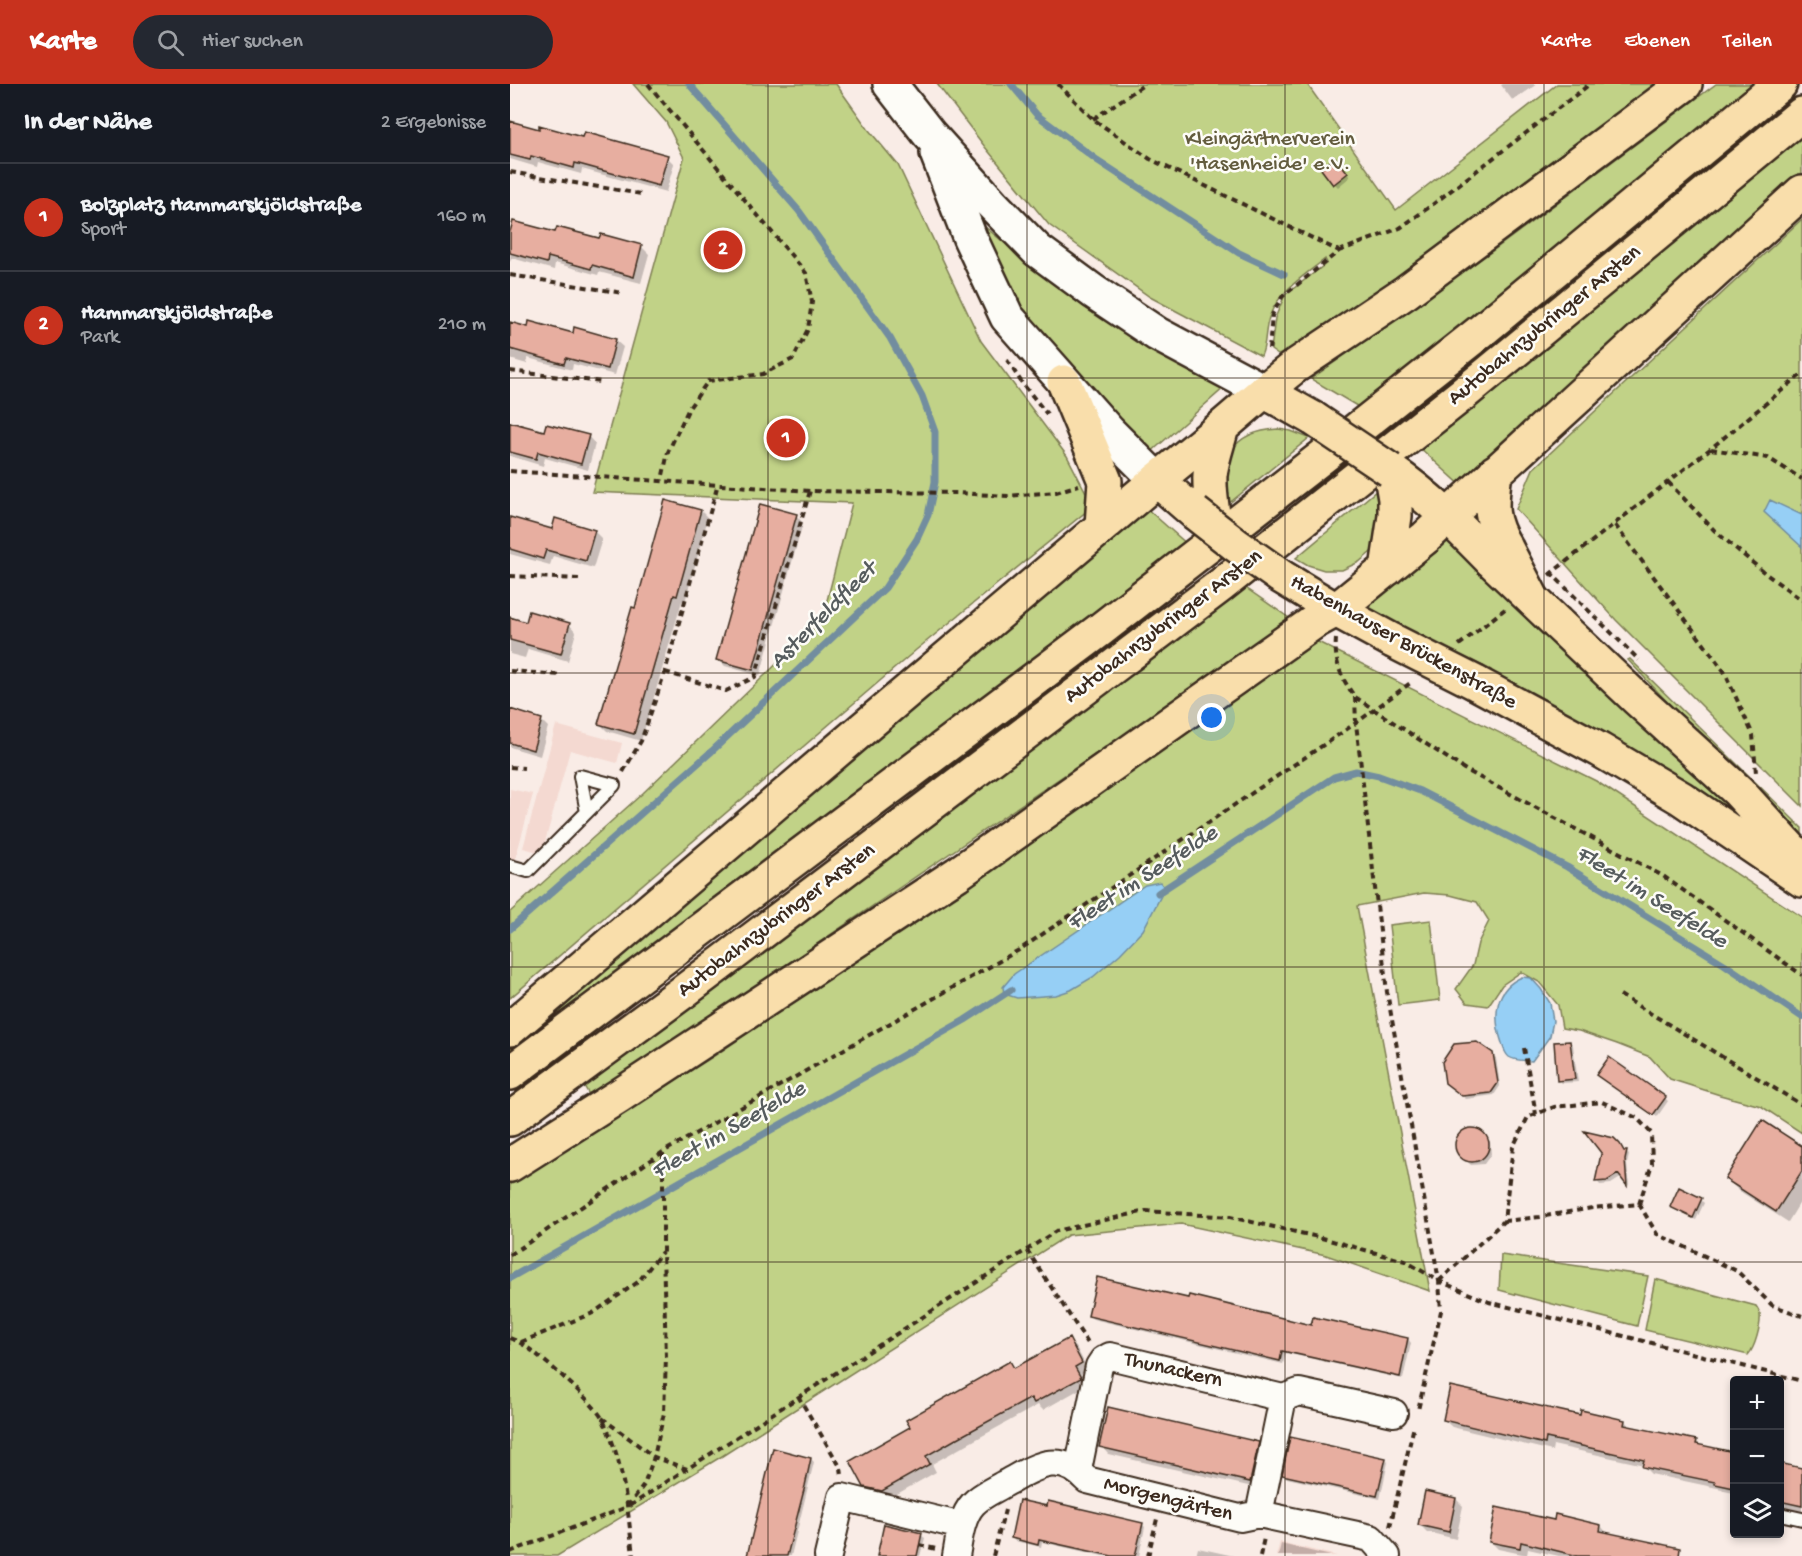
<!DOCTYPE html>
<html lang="de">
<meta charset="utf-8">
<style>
:root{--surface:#171b24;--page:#242831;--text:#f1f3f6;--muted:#9ea1a6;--line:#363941;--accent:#c8321e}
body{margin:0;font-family:"Gochi Hand",sans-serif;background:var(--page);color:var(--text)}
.controls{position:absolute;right:18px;bottom:18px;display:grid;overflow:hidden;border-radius:6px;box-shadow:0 3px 9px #0003}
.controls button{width:54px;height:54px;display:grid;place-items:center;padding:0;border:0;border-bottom:2px solid var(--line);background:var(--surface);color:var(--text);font:30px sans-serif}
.you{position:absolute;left:702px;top:634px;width:21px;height:21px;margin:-15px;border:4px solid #fff;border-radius:50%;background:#1a73e8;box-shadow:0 0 0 9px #1a73e833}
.badge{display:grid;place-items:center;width:39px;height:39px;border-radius:50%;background:var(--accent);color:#fff;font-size:20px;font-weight:700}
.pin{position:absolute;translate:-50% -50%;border:3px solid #fff;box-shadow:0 2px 6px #0006}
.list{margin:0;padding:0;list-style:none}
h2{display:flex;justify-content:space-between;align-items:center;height:78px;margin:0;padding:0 24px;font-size:26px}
h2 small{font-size:20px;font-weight:400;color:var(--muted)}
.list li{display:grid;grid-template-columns:39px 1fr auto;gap:18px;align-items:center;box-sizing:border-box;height:108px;padding:0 24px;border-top:2px solid var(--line)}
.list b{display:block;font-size:22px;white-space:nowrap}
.list p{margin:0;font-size:20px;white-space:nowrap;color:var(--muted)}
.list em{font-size:20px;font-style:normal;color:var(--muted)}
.icon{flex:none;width:33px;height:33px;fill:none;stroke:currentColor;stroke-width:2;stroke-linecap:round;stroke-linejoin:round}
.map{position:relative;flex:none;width:1292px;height:1472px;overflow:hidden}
header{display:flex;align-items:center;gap:36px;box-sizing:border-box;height:84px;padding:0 30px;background:var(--accent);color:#fff}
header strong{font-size:28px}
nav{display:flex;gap:33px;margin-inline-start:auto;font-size:21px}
.search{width:420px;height:54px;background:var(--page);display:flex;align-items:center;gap:15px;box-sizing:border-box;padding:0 21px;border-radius:33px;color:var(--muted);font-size:22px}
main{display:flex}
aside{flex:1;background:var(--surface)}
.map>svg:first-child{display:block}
.built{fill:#f4d9d1}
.green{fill:#c1d287;stroke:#7e7e52;stroke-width:1.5}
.water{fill:#96cff5;stroke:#728d9f;stroke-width:1.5}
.shadow{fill:#0003}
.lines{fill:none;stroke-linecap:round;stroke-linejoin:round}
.stream{stroke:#728d9f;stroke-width:7}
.building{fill:#e7aea0;stroke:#3b2a1e;stroke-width:1.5}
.service-casing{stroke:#3b2a1e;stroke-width:16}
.minor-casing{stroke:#3b2a1e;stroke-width:30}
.secondary-casing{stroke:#3b2a1e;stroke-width:38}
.primary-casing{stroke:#3b2a1e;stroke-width:38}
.trunk-casing{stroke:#3b2a1e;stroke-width:38}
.path{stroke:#3b2a1e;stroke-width:4;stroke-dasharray:6 4.5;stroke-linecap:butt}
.service{stroke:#fdfcf7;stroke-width:12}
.minor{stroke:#fdfcf7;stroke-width:26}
.secondary{stroke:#fdfcf7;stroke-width:33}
.primary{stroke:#f9deab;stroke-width:33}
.trunk{stroke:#f9deab;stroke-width:33}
.primary-bridge-casing{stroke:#3b2a1e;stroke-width:38;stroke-linecap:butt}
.trunk-bridge-casing{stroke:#3b2a1e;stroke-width:38;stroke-linecap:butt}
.path-bridge{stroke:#3b2a1e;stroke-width:4;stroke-dasharray:6 4.5;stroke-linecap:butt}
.primary-bridge{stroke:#f9deab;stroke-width:33}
.trunk-bridge{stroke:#f9deab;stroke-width:33}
.grid{fill:none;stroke:#3b2a1e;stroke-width:1.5;stroke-opacity:0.55}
.labels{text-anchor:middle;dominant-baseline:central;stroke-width:5;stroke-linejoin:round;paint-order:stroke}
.park-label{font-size:22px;fill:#635c3e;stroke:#fdfcf7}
.street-label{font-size:22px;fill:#3b2a1e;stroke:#fdfcf7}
.water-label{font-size:24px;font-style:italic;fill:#565c5e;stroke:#fdfcf7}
</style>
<header>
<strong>Karte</strong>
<div class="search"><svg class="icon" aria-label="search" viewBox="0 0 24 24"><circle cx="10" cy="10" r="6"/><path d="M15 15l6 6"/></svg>Hier suchen</div>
<nav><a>Karte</a><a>Ebenen</a><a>Teilen</a></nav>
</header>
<main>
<aside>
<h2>In der Nähe<small>2 Ergebnisse</small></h2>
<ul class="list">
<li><span class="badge">1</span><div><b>Bolzplatz Hammarskjöldstraße</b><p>Sport</p></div><em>160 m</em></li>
<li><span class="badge">2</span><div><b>Hammarskjöldstraße</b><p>Park</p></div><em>210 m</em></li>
</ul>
</aside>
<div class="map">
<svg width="1292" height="1472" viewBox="0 0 1292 1472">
<rect width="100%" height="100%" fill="#f9ece6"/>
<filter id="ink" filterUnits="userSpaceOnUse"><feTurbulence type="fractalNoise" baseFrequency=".0167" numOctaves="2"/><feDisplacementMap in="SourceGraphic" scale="12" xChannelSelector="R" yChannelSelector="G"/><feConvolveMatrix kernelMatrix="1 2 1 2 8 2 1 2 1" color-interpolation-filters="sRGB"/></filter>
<g filter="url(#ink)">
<path class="built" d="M46,641L112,659L107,679L60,666L32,769L13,764Z
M0,705L23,710L5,776L0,775Z
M770,1458L827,1472H766Z"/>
<path class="green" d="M123,0H326L358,45L388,81L471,257L557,372L583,422L406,566L0,914V828L133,709L312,536L342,419L82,408L174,74L156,38Z
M427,0H797L886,126L1047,0H1150L888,194L794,261L768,271L761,266L765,234L775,211L817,179L815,175C795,191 769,207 760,231C754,245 757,259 751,272L640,213L539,141L475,63Z
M1206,0H1251L852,325L801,295L988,163Z
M1292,50V95L954,404L908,362Z
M1292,135V722L1106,536L1006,425L1023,385Z
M474,142L515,176L716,302L640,369L510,226L471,145Z
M768,345L781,347L799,354L717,421C712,407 714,403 716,389C718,382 718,372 722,366C732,350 751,346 768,345Z
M866,407L874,423L871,453L861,468L849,478L832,486H814L798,481L786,474Z
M635,423L679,462L0,967V964L13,946Z
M933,448L973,486L970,489L1035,552L1038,550L1247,744L980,591L981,586L897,545L895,547L845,523Z
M733,502L782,536L81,1014L73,1000Z
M806,557L1086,697L1292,833V1049L1251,1022L1210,1011L1160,995L1140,973L1107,960L1069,947L1052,944L1048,921L1029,898L1011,888L992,901L978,922L957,919L946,905L963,881L968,859L979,837L967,818L940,811L914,809L847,822L920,1207L816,1171L671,1140L558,1151L209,1374L47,1472H0V1101L210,968L666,656Z
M1120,575L1292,744V762L1118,576Z
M921,836L930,916L888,921L879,841Z
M991,1171L1138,1192L1127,1242L989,1206Z
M1145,1195L1246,1222C1248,1225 1250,1228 1250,1231C1251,1241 1245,1264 1238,1271L1135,1246Z"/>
<path class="water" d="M1260,416L1292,431V463L1254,428Z
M650,798L655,804L633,846L610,870L583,893L561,906L546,911L507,914L494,910L493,903L504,890L635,801Z
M1012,893L1021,894L1031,905L1040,919L1043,937L1040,952L1022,977C1014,976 1005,977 999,973C994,969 993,962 991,956C983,932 985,904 1012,893Z"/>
<path class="shadow" d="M993,0H1027L1003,17L991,1Z
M0,39L157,73L164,80L156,108L72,85L71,90L28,78L27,83L0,75Z
M828,78L840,93L828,103L825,100Z
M0,143L90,156L92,151L132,163L139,170L131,199L89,188L88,191L45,179L44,186L2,174L0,178Z
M0,240L19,245L105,256L113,263L105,291L63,280L62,286L18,274L17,280L0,275Z
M0,339L35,349L78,352L85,360L78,386L35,374L33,382L0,372Z
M191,427L198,434L175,518L172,517L131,657L97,647L89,639L126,526Z
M286,431L293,439L250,592L215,582L208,575Z
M0,434L43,447H84L92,455L83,484L43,472L40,481L0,470Z
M0,535L17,540H59L66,548L58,577L18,565L15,574L0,570Z
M0,627L31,636L38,643L30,672L0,663Z
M1060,958L1063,961L1068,998L1052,999L1049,996Z
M982,970L986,974L990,1002L984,1011L956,1015L941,1002Z
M1091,994L1155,1014L1158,1017L1147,1033Z
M966,1046L980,1057L981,1070L974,1080L961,1081L947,1069L946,1057L954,1047Z
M1103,1056L1119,1071L1117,1080L1119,1102L1112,1093L1101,1100L1090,1101L1087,1097Z
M1292,1064V1115L1278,1138L1228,1106L1217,1095Z
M1191,1116L1194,1119L1186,1136L1165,1126L1162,1123Z
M580,1232L802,1243L898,1255L901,1259L893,1295L776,1269L773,1280L583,1235Z
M558,1256L566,1263L578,1286L571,1290L577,1301L533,1326L528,1321L454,1362L422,1380L426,1388L380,1414L363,1410L355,1402L402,1344L500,1279L506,1285Z
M1071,1333L1115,1337L1121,1344L1186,1357L1191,1362L1224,1370V1409L1214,1407L1212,1405L1141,1390L1134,1383V1381L1043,1361L1042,1367L942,1343L934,1336Z
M748,1360L755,1367L747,1404L598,1370L591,1362Z
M301,1375L304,1378L281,1472H239Z
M875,1375L878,1378L870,1415L777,1394L774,1391Z
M1270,1380L1292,1385V1427L1270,1422Z
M946,1415L953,1422L946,1455L917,1448L910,1441Z
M1045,1438L1091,1442L1099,1451L1156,1472H1049L1018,1465L1017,1471L988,1465L980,1457Z
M632,1440L635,1443L629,1472H593L532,1458L531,1463L505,1457L502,1454Z
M411,1451L415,1454L410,1472H369Z
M771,1460L821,1472H768Z
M688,1464L724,1472H686Z"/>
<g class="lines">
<path class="stream" d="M501,0L527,31L587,76L729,169L774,190
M648,809L824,693L846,687L869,692L910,707L1057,783L1214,880L1292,933
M0,845L202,667L375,504L407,455L418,431L425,398V348L412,312L380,254L289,127L179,0
M0,1194L455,936L501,906"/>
</g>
<path class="building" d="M0,37L29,45V41L72,53L74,48L158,71L149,102L65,79L64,84L21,72L20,76L0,71Z
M825,73L838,89L823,101L811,85Z
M3,137L45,148L47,143L89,154L91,150L132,161L124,193L82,181L81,185L38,173L37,179L0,169V148Z
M19,237L63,249L64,243L106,255L98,285L56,274L54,280L0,265V238L18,243Z
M0,338L34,347L36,340L79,351L71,380L28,368L26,375L0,368Z
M155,416L191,426L167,512L164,511L124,650L88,640L122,523L125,524Z
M250,420L287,430L243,586L206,576Z
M0,433L42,445L45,434L85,446L76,477L36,466L33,475L0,465Z
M19,527L60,539L51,570L0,556V533L16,538Z
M0,625L32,635L23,666L0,659Z
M1060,957L1065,995L1047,997L1044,958Z
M967,958L983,969L988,999L981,1009L952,1012L935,999L932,978L944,960Z
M1099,973L1156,1013L1143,1031L1086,991Z
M1252,1036L1292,1062V1087L1266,1128L1215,1095Z
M945 1061a17 17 0 1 1 34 0a17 17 0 1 1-34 0Z
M1074,1047L1104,1054L1110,1060L1114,1067H1117L1115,1076L1117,1102L1108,1090L1097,1097L1085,1098L1091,1070H1092Z
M1169,1103L1192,1114L1183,1134L1160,1123Z
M587,1193L678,1214L679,1211L801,1241L803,1233L898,1254L890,1293L772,1267L770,1277L578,1232Z
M559,1254L572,1279L565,1283L571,1294L524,1319L521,1314L446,1355L416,1372L420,1380L372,1407L354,1403L340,1377L400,1343L396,1336L500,1277L504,1284Z
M940,1302L1070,1331L1071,1326L1115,1336L1114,1341L1187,1356L1186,1360L1224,1368V1404L1205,1400V1398L1132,1383L1134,1376L1036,1354L1035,1360L933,1336Z
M598,1323L749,1358L740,1398L589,1363Z
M780,1353L876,1374L867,1412L772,1391Z
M263,1364L301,1374L295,1402L277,1472H237Z
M1269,1379L1292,1384V1422L1269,1417Z
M915,1407L946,1414L939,1448L908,1441Z
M509,1416L537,1422L538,1417L633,1439L625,1472H602L529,1456L528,1461L501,1454Z
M986,1423L1044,1436L1045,1430L1091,1441L1090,1447L1170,1464L1169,1472H1068L1011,1458L1010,1464L979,1458Z
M374,1440L412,1449L407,1472H367Z"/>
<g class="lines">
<g class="service-casing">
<path id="service" d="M0,782L18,787L104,701L70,692L77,728
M1270,1430L1292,1435"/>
</g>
<g class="minor-casing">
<path id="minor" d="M773,1314L789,1308L884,1329
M568,1386L589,1282L593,1276L600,1272L773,1314L749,1430
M318,1472L332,1413L452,1442
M446,1472C449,1456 451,1433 463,1420C471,1411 484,1406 494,1400C524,1384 548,1365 577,1396L730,1434L749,1430L861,1454L877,1472"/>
</g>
<g class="secondary-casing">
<path id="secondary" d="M380,0L419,50L482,120L527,166L584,208L647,250L754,307
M427,69L460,154L497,233L599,348L647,396"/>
</g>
<g class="primary-casing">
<path id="primary" d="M880,386C918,412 951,445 982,477
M685,429L647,396L712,343L754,307L804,335
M705,445C703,427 699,409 700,391C702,375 708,359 712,343
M877,485L885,432V415L880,386
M770,492L826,526L883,557
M826,526L916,453L937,433
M1047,539L1127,615L1228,707L1292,777
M966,599L1090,666L1171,714L1292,796"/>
</g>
<g class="trunk-casing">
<path id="trunk" d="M554,298L595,397L592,442
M754,307L784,283L896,208L1175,0
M985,388C981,421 978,434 996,464
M937,433L1292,108
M0,945L349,648L647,396
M0,989L590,546L816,370L970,248L1270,0
M0,1035L173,908L710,502L954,309L1292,30
M0,1081L109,1012L447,790L804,538L826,526"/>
</g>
<path class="path" d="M138,0L296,189L302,218L298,245L283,275L253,290L198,297L179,324L158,368L152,396
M548,0L583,35L640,75L829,167L772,213L762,231L759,266L757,269
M583,35L635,0
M0,88L131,110
M829,167L890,144L918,124L1080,0
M0,191L113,209
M497,276L512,299L537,330
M0,287L91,298
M1201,365L1258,374L1292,395
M0,387L300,407L448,409L498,412L546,408L569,401
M1158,398L1204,446L1256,490L1292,516
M1105,441L1214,587L1243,651L1246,689
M1039,491L1200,365L1292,290
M0,492L70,495
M1069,517L1129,576
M826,555C824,578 831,594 845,613L954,685L1153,792L1292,891
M949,561L995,525
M0,587L51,591
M155,588L216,607L245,593L300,407
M845,613L846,639L877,908L929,1197L931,1227L908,1326
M0,683L14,684
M113,688L131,657L155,588L208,400
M1110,911L1292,1021
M1014,964L1026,1030
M1129,1120L1147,1150L1227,1187L1262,1221L1292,1232
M517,1166L579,1261
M0,1171L153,1068L509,866L846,639L903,597
M929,1197L994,1137L1003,1063L1018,1033L1044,1023L1092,1018L1127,1034L1141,1049L1142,1080L1129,1120L1082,1124L1030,1133L994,1137
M0,1254C16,1260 28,1272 42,1283C55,1294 86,1322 93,1336C114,1378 118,1427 123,1472
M11,1258L83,1229L128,1198L152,1168
M288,1312L331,1384L332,1391
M92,1334L144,1373L177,1385L546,1147L636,1127L720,1133L808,1153L895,1177L929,1197L979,1218L1292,1297
M120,1422L176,1385
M880,1443L904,1342
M409,1461L426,1465
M0,1468L117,1423L134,1401L144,1373L154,1329L156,1273L153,1167V1069
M483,1472L495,1426
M638,1472L647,1435
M750,1472L754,1454"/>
<use href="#service" class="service"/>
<use href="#minor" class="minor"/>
<use href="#secondary" class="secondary"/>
<use href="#primary" class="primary"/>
<use href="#trunk" class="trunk"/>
<g class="primary-bridge-casing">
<path id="primary-bridge" d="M804,335L880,386
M685,429L726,461L770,492
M982,477L1047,539
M883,557L966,599"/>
</g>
<g class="trunk-bridge-casing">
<path id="trunk-bridge" d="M996,464L1023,516"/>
</g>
<path class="path-bridge" d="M1040,488L1069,517"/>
<use href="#primary-bridge" class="primary-bridge"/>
<use href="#trunk-bridge" class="trunk-bridge"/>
</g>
</g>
<path class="grid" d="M258,0V1472M517,0V1472M775,0V1472M1034,0V1472M0,294H1292M0,589H1292M0,883H1292M0,1178H1292"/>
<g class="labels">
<g class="park-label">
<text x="760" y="56">Kleingärtnerverein<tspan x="760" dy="25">'Hasenheide' e.V.</tspan></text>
</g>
<g class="street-label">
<text transform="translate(1035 242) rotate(-39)">Autobahnzubringer Arsten</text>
<text transform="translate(654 543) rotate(-37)">Autobahnzubringer Arsten</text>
<text transform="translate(893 559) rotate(29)">Habenhauser Brückenstraße</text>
<text transform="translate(267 837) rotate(-37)">Autobahnzubringer Arsten</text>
<text transform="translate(663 1287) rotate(13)">Thunackern</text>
<text transform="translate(658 1416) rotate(14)">Morgengärten</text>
</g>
<g class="water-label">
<text transform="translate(314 532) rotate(-45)">Asterfeldfleet</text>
<text transform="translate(633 795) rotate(-33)">Fleet im Seefelde</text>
<text transform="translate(1141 814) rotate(32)">Fleet im Seefelde</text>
<text transform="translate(219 1047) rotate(-30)">Fleet im Seefelde</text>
</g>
</g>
</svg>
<div class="controls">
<button>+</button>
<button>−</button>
<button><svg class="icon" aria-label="layers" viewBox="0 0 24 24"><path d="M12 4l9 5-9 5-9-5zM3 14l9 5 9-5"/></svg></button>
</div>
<div class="you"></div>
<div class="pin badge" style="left:276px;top:354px">1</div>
<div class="pin badge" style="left:213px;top:166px">2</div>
</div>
</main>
